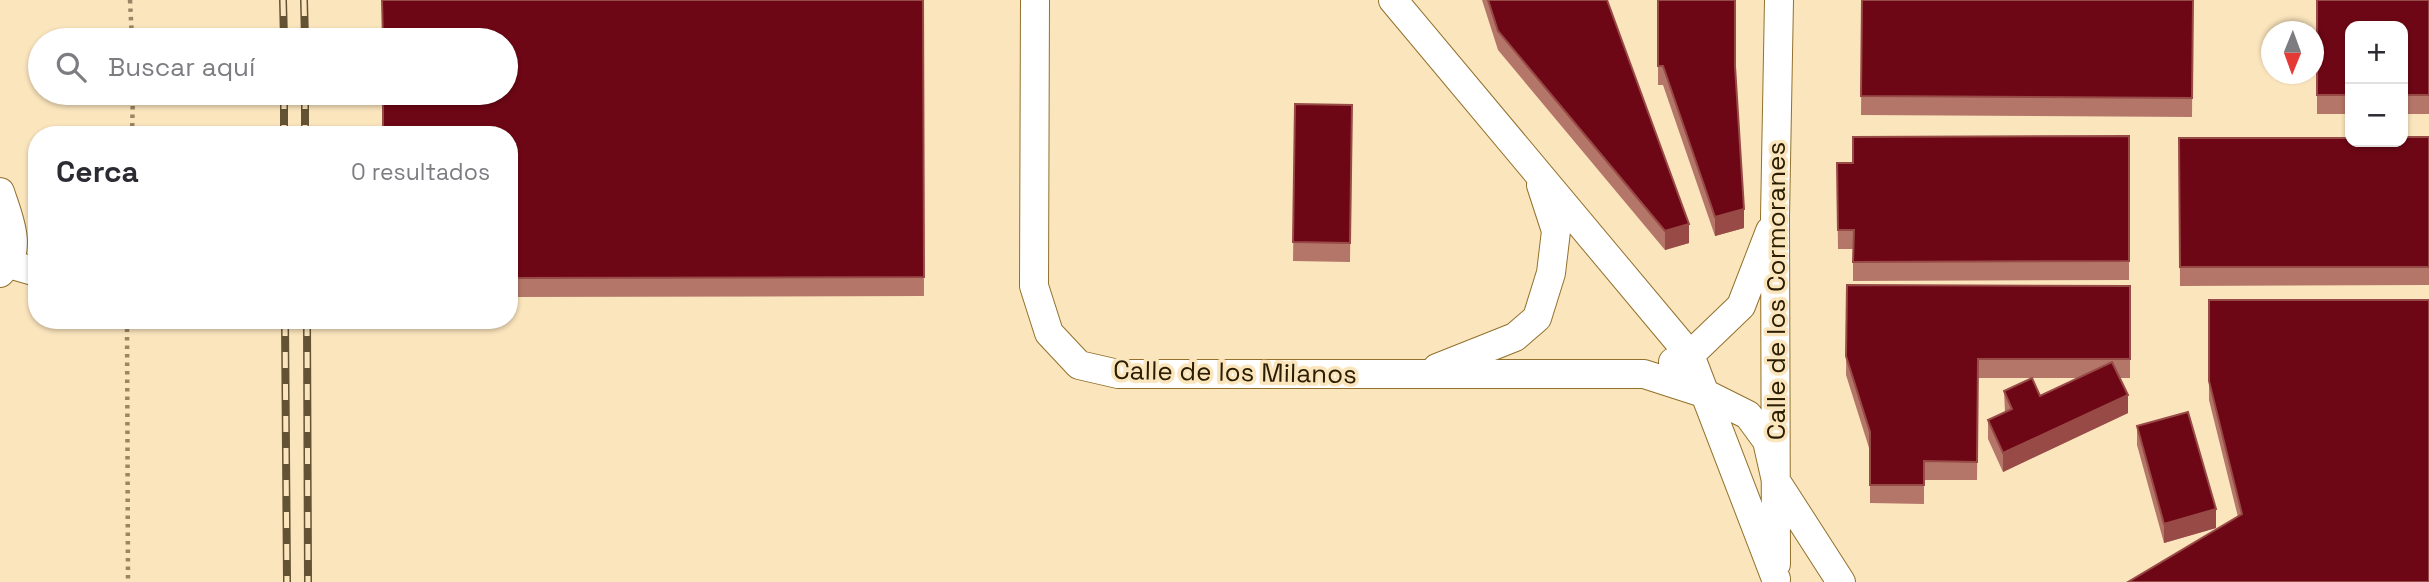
<!DOCTYPE html>
<html lang="es">
<meta charset="utf-8">
<style>
:root{--surface:#fff;--page:#f2f2f3;--text:#2b2b33;--muted:#7c7c81;--line:#e1e1e2}
body{margin:0;font-family:"Space Grotesk",sans-serif;background:var(--page);color:var(--text)}
.controls{position:absolute;right:21px;top:21px;display:grid;overflow:hidden;border-radius:14px;box-shadow:0 2px 5px #0004}
.controls button{width:63px;height:63px;display:grid;place-items:center;padding:0;border:0;border-bottom:2px solid var(--line);background:var(--surface);color:var(--text);font:35px sans-serif}
.compass{position:absolute;left:2261px;top:21px;width:63px;height:63px;border-radius:50%;background:var(--surface);box-shadow:0 2px 5px #0004;rotate:181deg}
.list{margin:0;padding:0;list-style:none}
h2{display:flex;justify-content:space-between;align-items:center;height:91px;margin:0;padding:0 28px;font-size:30px}
h2 small{font-size:23px;font-weight:400;color:var(--muted)}
.icon{flex:none;width:38px;height:38px;fill:none;stroke:currentColor;stroke-width:2;stroke-linecap:round;stroke-linejoin:round}
.map{position:relative;flex:none;width:2429px;height:582px;overflow:hidden}
.search{position:absolute;background:var(--surface);box-shadow:0 2px 5px #0004;left:28px;top:28px;width:490px;height:77px;display:flex;align-items:center;gap:18px;box-sizing:border-box;padding:0 24px;border-radius:38px;color:var(--muted);font-size:26px}
.panel{position:absolute;background:var(--surface);box-shadow:0 2px 5px #0004;left:28px;top:126px;width:490px;height:203px;border-radius:28px}
.map>svg:first-child{display:block}
.lines{fill:none;stroke-linecap:round;stroke-linejoin:round}
.street-casing{stroke:#92712c;stroke-width:30}
.path{stroke:#988664;stroke-width:4.5;stroke-dasharray:3.5 5;stroke-linecap:butt}
.street{stroke:#fff;stroke-width:28}
.rail-casing{stroke:#635334;stroke-width:8}
.rail{stroke:#fbe5bd;stroke-width:5;stroke-dasharray:16;stroke-linecap:butt}
.wall{fill:#b47669}
.shaded-wall{fill:#984a47}
.building{fill:#6e0715;stroke:#984a47;stroke-width:2}
.labels{text-anchor:middle;dominant-baseline:central;stroke-width:7;stroke-linejoin:round;paint-order:stroke}
.street-label{font-size:26px;fill:#2a1d01;stroke:#fbe5bd}
</style>
<div class="map">
<svg width="2429" height="582" viewBox="0 0 2429 582">
<rect width="100%" height="100%" fill="#fbe5bd"/>
<g class="lines">
<g class="street-casing">
<path id="street" d="M1035,0L1034,286L1049,333L1079,365L1118,374H1644L1706,394L1748,415L1767,441L1776,481L1841,582
M1393,0L1690,355L1776,579
M0,192C9,219 24,251 0,273
M9,264L37,272
M1673,362L1690,355L1741,306L1770,231
M1437,368L1515,337L1537,318L1551,273L1556,231L1541,185
M1776,564L1775,217L1779,0"/>
</g>
<path class="path" d="M130,0L132,40
M132,135L133,93
M127,320L128,582"/>
<use href="#street" class="street"/>
<g class="rail-casing">
<path id="rail" d="M283,0L284,40
M304,0L305,40
M284,93V135
M305,93V135
M285,320L287,582
M307,320L308,582"/>
</g>
<use href="#rail" class="rail"/>
</g>
<path class="wall" d="M923,0L924,296L509,297V135Z
M1482,0H1607L1689,243L1665,250L1498,50Z
M1658,0L1735,67L1744,228L1715,236L1663,85H1658Z
M1862,0H2193L2192,117L1861,115Z
M2317,0H2429V114H2403V26H2350V114H2317Z
M1295,104L1352,105L1350,262L1293,261Z
M2129,136V280L1853,281V249H1838L1837,163H1853Z
M2429,137V285L2180,286L2179,138Z
M1847,285L2130,286V378H2120L2128,413L2003,472L1988,439V420L2005,412L2004,391L2040,396L2078,378H1978L1977,480H1924V504L1870,503V451L1846,375Z
M2209,300L2429,582L2238,517L2209,400Z
M2137,426L2216,528L2164,543L2137,445Z"/>
<path class="shaded-wall" d="M1744,209V228L1715,236V217Z
M1689,224V243L1665,250V231Z
M2128,395V413L2003,472V453Z
M2216,509V528L2164,543V524Z"/>
<path class="building" d="M382,0H923L924,277L509,278V135H383V93H506V40H383Z
M1488,0H1607L1689,224L1665,231L1498,31Z
M1658,0H1735V66L1744,209L1715,217L1663,66H1658Z
M1862,0H2193L2192,98L1861,96Z
M2317,0H2429V95H2403V26H2350V95H2317Z
M1295,104L1352,105L1350,243L1293,242Z
M2129,136V261L1853,262L1854,230H1838L1837,163H1853V137Z
M2403,137H2429V267H2180L2179,138H2350V142H2403Z
M1847,285L2130,286V359H1978L1977,462L1924,461V485H1870V432L1846,356Z
M2209,300H2429V582H2128L2242,514L2209,381Z
M2112,362L2128,395L2003,453L1988,420L2012,409L2004,391L2032,378L2040,396Z
M2188,412L2216,509L2164,524L2137,426Z"/>
<g class="labels">
<g class="street-label">
<text transform="translate(1776 291) rotate(-90)">Calle de los Cormoranes</text>
<text transform="translate(1235 372) rotate(1)">Calle de los Milanos</text>
</g>
</g>
</svg>
<div class="controls">
<button>+</button>
<button>−</button>
</div>
<svg class="compass" viewBox="-18 -18 36 36"><path d="M0-13l5 13h-10z" fill="#e53935"/><path d="M0 13l5-13h-10z" fill="#7c7c81"/></svg>
<div class="search"><svg class="icon" aria-label="search" viewBox="0 0 24 24"><circle cx="10" cy="10" r="6"/><path d="M15 15l6 6"/></svg>Buscar aquí</div>
<section class="panel">
<h2>Cerca<small>0 resultados</small></h2>
<ul class="list">
</ul>
</section>
</div>
